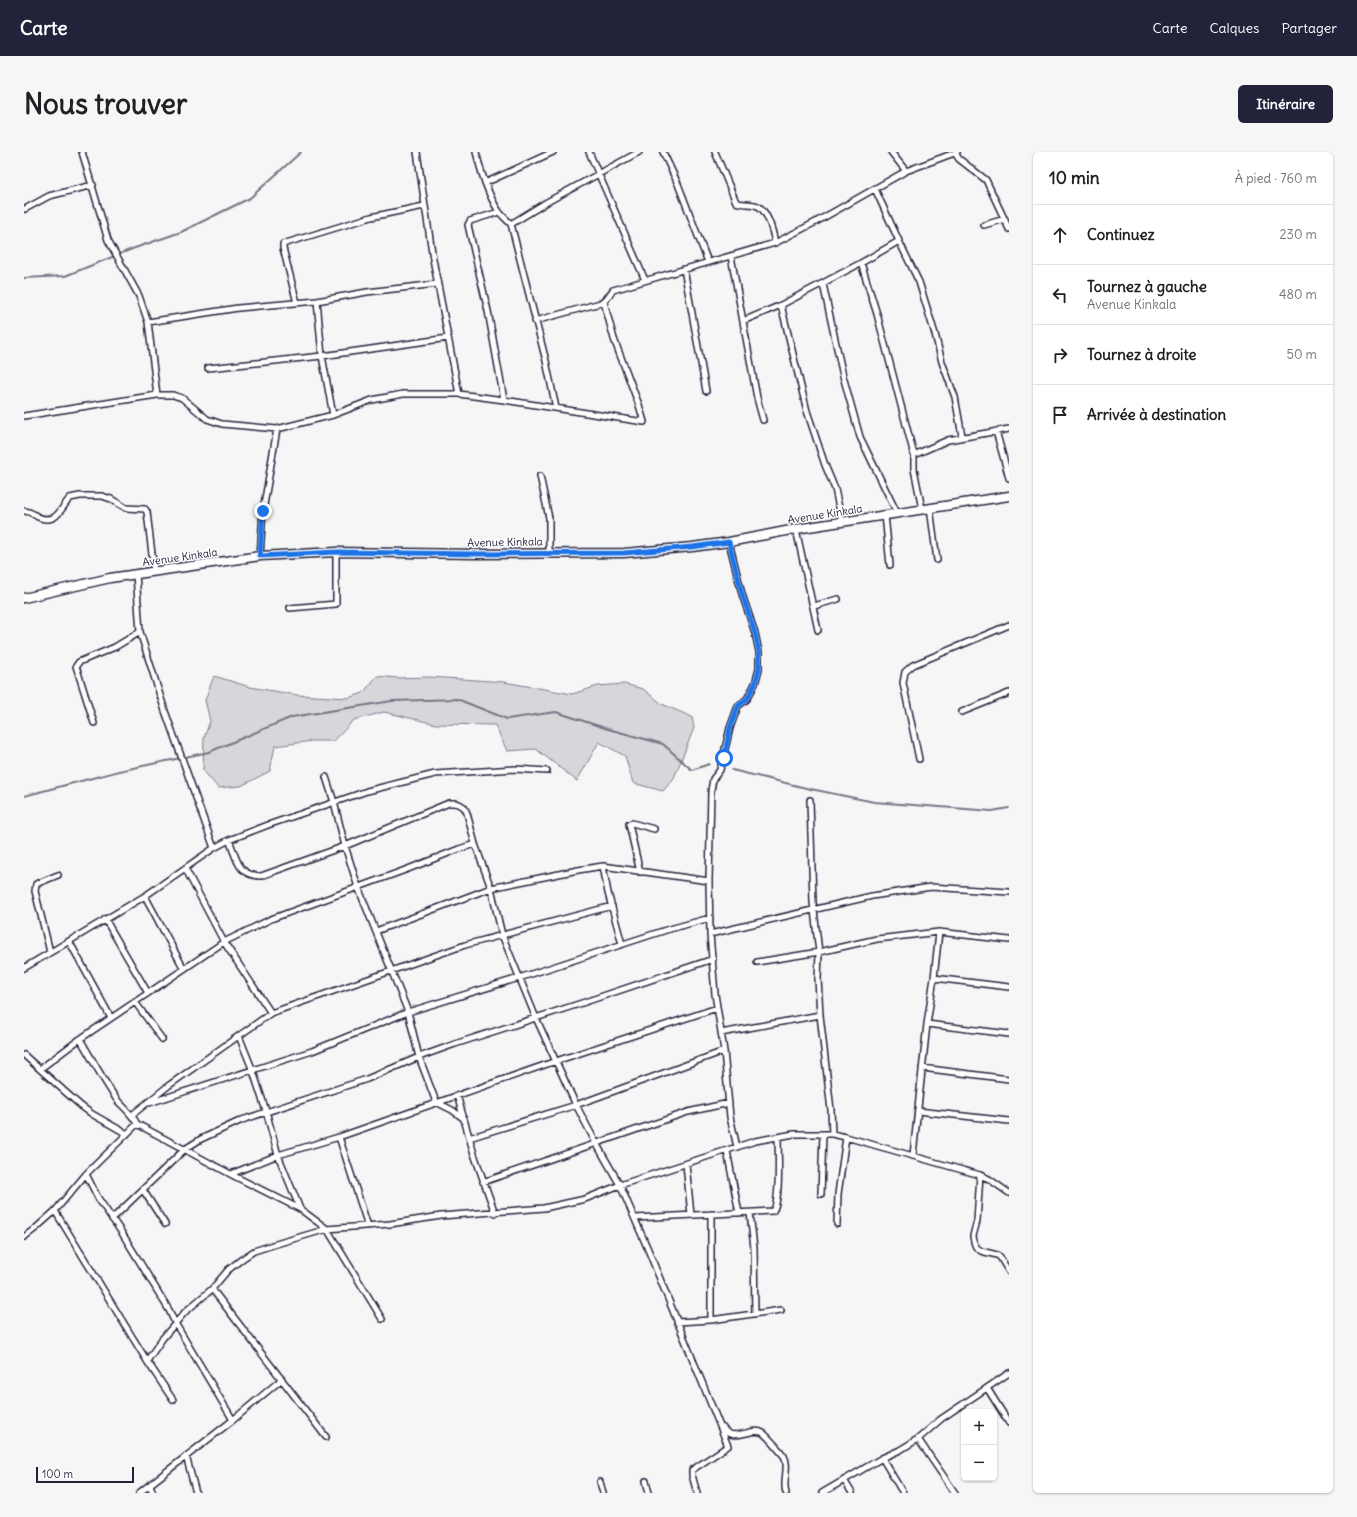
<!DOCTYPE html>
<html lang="fr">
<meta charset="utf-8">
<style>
:root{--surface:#fff;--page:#f6f6f6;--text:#202124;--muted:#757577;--line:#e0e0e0;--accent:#22223b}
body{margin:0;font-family:Delius,sans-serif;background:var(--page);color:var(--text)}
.controls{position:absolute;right:12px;bottom:12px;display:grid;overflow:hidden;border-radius:6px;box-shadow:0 1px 3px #0004}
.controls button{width:36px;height:36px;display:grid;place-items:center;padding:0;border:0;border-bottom:1px solid var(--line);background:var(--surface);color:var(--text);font:20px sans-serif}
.scale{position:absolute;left:12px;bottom:10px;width:98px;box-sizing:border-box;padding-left:4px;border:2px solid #22223b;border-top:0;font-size:11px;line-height:14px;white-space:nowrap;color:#22223b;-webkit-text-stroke:3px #fff;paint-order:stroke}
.stop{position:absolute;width:12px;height:12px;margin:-9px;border:3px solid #1a73e8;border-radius:50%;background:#fff}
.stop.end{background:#1a73e8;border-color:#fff;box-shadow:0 1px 4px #0008}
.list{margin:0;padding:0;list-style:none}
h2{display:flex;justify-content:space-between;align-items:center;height:52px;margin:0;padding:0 16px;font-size:17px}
h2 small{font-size:13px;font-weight:400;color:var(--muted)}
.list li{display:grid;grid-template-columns:26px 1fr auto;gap:12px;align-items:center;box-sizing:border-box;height:60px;padding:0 16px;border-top:1px solid var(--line)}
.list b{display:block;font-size:15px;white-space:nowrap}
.list p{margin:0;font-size:13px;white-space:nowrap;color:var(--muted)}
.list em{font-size:13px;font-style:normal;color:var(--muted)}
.icon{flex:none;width:22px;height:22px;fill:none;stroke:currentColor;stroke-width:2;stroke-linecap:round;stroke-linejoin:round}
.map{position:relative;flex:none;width:985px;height:1341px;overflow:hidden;border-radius:6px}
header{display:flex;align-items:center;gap:24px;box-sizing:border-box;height:56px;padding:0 20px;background:var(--accent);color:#fff}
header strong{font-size:19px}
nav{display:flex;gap:22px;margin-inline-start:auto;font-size:14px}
.intro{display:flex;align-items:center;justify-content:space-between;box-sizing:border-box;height:96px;padding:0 24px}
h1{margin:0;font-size:28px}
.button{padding:10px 18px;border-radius:6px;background:var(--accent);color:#fff;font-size:14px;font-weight:700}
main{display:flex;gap:24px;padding:0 24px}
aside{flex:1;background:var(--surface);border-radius:6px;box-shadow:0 1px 3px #0004}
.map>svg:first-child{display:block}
.green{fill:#d7d7db;stroke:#7c7c8b}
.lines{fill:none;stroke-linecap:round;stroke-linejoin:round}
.stream{stroke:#767685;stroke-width:2}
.street-casing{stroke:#22223b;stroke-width:8}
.primary-casing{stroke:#22223b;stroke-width:11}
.street{stroke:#fff;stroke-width:5}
.primary{stroke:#fff;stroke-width:8}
.route{stroke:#1a73e8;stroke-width:5}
.labels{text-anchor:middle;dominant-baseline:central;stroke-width:3;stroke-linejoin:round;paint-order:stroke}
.street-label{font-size:11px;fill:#22223b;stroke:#fff}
</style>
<header>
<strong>Carte</strong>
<nav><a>Carte</a><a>Calques</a><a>Partager</a></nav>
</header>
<div class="intro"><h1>Nous trouver</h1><a class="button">Itinéraire</a></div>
<main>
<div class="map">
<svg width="985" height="1341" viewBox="0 0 985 1341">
<rect width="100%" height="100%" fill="#f6f6f7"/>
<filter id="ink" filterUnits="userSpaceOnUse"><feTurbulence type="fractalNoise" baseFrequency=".025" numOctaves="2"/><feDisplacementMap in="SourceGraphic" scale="8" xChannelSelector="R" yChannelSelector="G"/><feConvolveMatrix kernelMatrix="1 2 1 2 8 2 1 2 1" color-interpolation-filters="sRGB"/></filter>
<g filter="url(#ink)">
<path class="green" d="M190,524L226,535L273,543L324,546L339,541L353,524L373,526L404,525L438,527L480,530L548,542L574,534L600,532L619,537L638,552L668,565L670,576L650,626L639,639L609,631L601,604L575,590L553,629L512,597L483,599L471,573L412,572L360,560L330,568L310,589H288L251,594L246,619L217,634L194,636L179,618L180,586L186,569L181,548Z"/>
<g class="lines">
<path class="stream" d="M0,126L41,124L108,97L157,80L226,46L277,0
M708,618L782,636L850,650L968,659L985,656
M0,644L95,619L185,600L268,565L368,549L433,547L483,567L532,560L584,577L639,592L668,618L685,612"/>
<g class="street-casing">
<path id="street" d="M58,0L84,88L115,144L124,170L133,243
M393,0L409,107L435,242
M452,0C457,20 463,41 474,58C477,63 483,68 487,72L522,209L532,256
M565,0L621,128
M639,0L654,32L684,110
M691,0L712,50C718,53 724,51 731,53C743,55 749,80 751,91
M867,0L882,19
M931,1L935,7L962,28L985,77
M461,31L529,0
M1,57L25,44L69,33
M475,60L446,69L444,73L464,159L480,248
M487,72L523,50L615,0
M960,73L981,67
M875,89L895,130L911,182L918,210L931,245L938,284
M707,104L733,246L739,268
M837,111L853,162L890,303
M660,117L682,239
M799,132L819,224L836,285L873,361
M293,149L298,204L309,263
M273,151L259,96V92L347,65L400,54
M757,153L837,111L875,89L851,37
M511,169L580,150L589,138L751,91L790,71L882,19L933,0
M719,169L757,153L783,259L801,313L811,337L818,370
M124,170L214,156L293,149L343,140L413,132
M184,216L298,204L424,186
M0,264L133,243H149L158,246L183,267L198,272L253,277L309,263L348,248L379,242H435L480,248L620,270L615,253L590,187L580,150
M972,279L985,326
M516,324L525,366V400
M906,356L913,408
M898,357L890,317V303L924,288L985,277
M0,359C6,359 9,362 14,365C33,373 36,357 46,346L56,344H78L87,347L102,356L121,357L123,360L130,419
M861,363L866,413
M772,377L794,478
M705,390L718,442L731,481L735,500V517L731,532L723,547L714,554L706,576L696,618L689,627L687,639L685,729L686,782L691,842L700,899L706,965L713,995
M236,404L239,359L253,277
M112,422L116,480L141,559L190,696
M790,454L814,447
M266,456L312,452V400
M938,560L985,541
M70,571L52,514L55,510L91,495L116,480
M895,607L879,531L881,520L889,513L985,473
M302,625L310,650L321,694L334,735L384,860L395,905L412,950L428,958L439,966
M786,648L789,750L795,800L794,827L796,863L807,958L808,982
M205,688C213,706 213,724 237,724L321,694L425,651H430L435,652L440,655L443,661L451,692L467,736L478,783L512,866L552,953L572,991L596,1033L623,1095L704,1294L668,1318V1323L673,1341
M579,714L584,741L598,792
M161,716L200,790L247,861
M616,720L605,672L608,671L630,677
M121,744L160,817
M81,767L124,841
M352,779L467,736L554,718L579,714L685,729
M686,782L848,744L907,735L985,740
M45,789L87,866
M26,800L11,739L12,732L34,723
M733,810L795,800L853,787L915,780L985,788
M0,816L121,744L190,696L205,688L244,673L343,639L411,622L492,617L523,619
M910,826L985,835
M111,850L138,887
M903,872L985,882
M697,881L796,863
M215,884L229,919L242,959L254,1003L276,1057
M56,887C68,907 79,928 93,948C100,956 108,962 113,972L212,1025L276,1057L303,1077L358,1167
M0,903L57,954L68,962L103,982
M898,916L985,927
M16,917L56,887L200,790L247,767L384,717L435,697L451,692
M433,943L450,1002L471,1061
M125,951L288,899L384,860L495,826L642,778L686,766
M894,959L985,969
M108,963L144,934L247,861L441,793L588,754
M315,985L344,1074
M445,986L552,953L700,899
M703,999L715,1061
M889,1003L903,872L910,826L915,780
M662,1012L667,1063
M62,1022L74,1046L98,1081L145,1158L151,1171L209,1268
M207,1022L254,1003L315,985L532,909L693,856
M956,1023L953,1069L949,1084L950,1090L952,1095L957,1099L973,1103L976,1105L985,1120
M459,1030L664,960L705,951
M119,1038L141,1072
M797,1042L799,982
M31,1059L123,1209L149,1248
M726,1061L730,1096L731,1162
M611,1066L749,1059C757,1048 754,1000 754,985
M88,1067L161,997L177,987L218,968L343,927L395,905L431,892L558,851L689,807
M813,1072L814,1042L822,985
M0,1085L12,1076L31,1059L62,1022L113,972
M188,1137L302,1285
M687,1168V1062
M653,1170L687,1168L757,1158
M123,1209L138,1187L161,1160L188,1137L204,1118L218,1107L230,1099L252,1092L303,1077L366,1072L417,1064L520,1056L561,1047L596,1033L731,989L770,982H808L822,985L956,1023L965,1027L985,1041
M963,1236L985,1271
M699,1276C709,1292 728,1274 739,1281C743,1284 747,1289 750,1292C753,1296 757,1300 760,1304C766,1314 758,1329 762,1341
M894,1287L931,1341
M162,1304L172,1341
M858,1306L879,1341
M820,1328L828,1341
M622,1329L625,1341
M576,1330L579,1341
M126,1333L129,1341
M115,1341L209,1268L258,1227
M798,1341L858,1306L876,1298L894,1287L917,1267L985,1221"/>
</g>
<g class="primary-casing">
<path id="primary" d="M0,446L86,426L236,404L312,400L452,402L600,401L668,395L705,390L772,377L985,344"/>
</g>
<use href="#street" class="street"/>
<use href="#primary" class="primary"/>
</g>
</g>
<g class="lines" filter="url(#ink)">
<path class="route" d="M239,359L236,404L312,400L452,402L600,401L668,395L705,390L718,442L731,481L735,500V517L731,532L723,547L714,554L706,576L700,606"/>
</g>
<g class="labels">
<g class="street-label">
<text transform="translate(801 362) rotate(-9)">Avenue Kinkala</text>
<text transform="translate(481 390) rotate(-1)">Avenue Kinkala</text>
<text transform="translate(156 405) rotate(-8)">Avenue Kinkala</text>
</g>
</g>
</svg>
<div class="controls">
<button>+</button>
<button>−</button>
</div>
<div class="scale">100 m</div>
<div class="stop" style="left:700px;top:606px"></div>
<div class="stop end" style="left:239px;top:359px"></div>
</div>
<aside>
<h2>10 min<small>À pied · 760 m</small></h2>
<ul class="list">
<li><svg class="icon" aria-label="ahead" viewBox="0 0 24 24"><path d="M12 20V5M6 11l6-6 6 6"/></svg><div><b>Continuez</b></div><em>230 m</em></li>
<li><svg class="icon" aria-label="left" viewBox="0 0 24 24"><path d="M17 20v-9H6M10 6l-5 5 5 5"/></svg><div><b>Tournez à gauche</b><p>Avenue Kinkala</p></div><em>480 m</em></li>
<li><svg class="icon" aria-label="right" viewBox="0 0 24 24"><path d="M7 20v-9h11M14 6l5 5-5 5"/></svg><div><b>Tournez à droite</b></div><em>50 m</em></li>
<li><svg class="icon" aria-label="arrive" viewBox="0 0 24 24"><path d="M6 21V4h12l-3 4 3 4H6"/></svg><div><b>Arrivée à destination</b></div></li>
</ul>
</aside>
</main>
